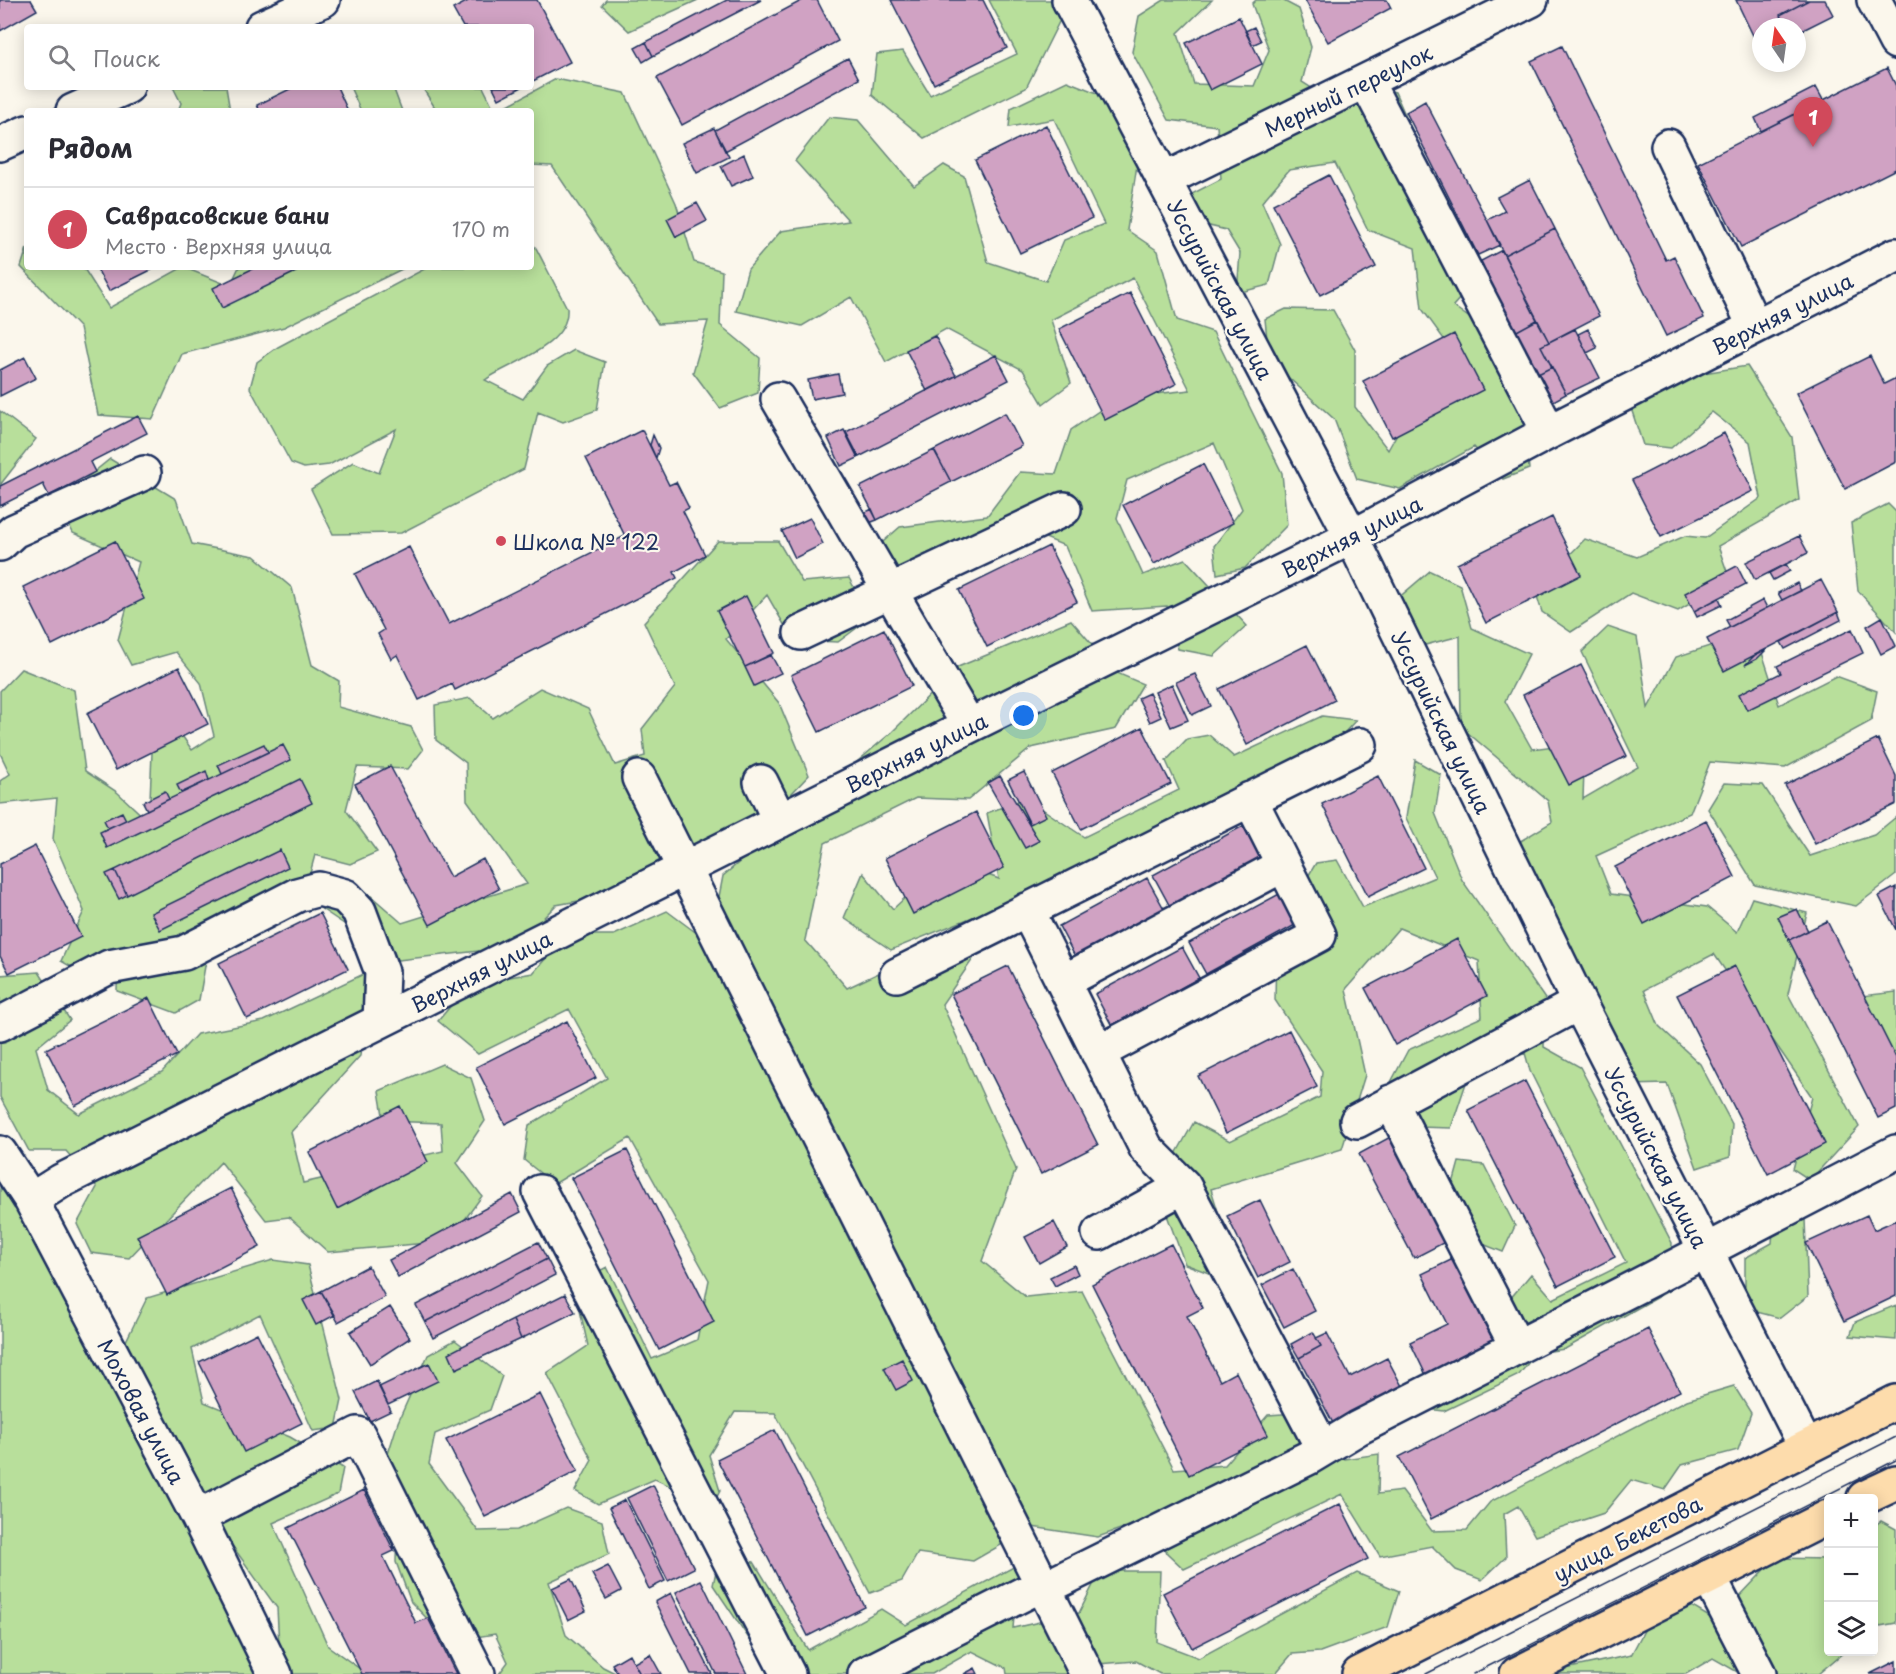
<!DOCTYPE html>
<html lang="ru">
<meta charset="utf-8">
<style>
:root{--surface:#fff;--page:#f2f2f3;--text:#2b2b33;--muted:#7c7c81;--line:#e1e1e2;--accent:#d1495b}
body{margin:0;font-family:"Playpen Sans",sans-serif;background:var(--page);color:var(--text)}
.controls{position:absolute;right:18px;bottom:18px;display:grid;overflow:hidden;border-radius:6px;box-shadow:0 3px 15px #0003}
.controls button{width:54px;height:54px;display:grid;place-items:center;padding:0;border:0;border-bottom:2px solid var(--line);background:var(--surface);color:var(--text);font:30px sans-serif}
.compass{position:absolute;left:1752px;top:18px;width:54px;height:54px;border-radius:50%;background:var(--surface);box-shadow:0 3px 15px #0003;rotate:347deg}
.you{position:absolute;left:1024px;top:716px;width:21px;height:21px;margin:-15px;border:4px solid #fff;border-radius:50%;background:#1a73e8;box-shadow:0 0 0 9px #1a73e833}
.badge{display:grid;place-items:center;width:39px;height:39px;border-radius:50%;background:var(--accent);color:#fff;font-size:20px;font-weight:700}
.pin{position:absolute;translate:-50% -50px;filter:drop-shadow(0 2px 3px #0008)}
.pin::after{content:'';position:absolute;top:32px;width:21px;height:18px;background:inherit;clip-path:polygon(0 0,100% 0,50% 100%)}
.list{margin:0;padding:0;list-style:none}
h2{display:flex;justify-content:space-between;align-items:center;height:78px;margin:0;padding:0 24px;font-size:26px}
h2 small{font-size:20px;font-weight:400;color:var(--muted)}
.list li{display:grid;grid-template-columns:39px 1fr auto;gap:18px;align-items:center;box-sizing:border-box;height:84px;padding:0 24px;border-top:2px solid var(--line)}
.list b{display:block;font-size:22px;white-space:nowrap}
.list p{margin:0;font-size:20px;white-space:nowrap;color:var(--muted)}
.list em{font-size:20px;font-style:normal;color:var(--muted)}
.icon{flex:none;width:33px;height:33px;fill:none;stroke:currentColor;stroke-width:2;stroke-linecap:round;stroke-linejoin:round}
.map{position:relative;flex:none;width:1896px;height:1674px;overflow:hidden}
.search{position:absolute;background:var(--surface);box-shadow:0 3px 15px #0003;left:24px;top:24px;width:510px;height:66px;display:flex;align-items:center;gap:15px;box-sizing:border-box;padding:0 21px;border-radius:6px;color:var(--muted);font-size:22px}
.panel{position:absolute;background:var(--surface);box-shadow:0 3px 15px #0003;left:24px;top:108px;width:510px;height:162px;border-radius:6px}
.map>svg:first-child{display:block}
.green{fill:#b8df9b;stroke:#6a877c;stroke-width:1.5}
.building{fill:#d0a2c3;stroke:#1b2f5e;stroke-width:1.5}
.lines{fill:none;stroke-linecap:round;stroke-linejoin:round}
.minor-casing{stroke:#1b2f5e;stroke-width:38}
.major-casing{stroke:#1b2f5e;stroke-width:38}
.minor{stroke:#fbf7ec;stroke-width:33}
.major{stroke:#fddcac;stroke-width:33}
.tram{stroke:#1b2f5e;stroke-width:1.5}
.poi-dot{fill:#d1495b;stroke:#fbf7ec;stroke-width:2}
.labels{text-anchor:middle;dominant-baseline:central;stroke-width:4.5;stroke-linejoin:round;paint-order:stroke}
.street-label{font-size:21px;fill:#1b2f5e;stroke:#fbf7ec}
.poi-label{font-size:21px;fill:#1b2f5e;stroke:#fbf7ec;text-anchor:start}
</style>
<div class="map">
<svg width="1896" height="1674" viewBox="0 0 1896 1674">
<rect width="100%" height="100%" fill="#fbf7ec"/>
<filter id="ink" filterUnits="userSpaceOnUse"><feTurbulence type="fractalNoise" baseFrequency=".0167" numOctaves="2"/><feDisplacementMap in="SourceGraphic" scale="12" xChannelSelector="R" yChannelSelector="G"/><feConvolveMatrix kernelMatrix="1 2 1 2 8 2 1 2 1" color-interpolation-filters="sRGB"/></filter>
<g filter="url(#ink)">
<path class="green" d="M606,0H698L629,31L602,5Z
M989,0H1057L1063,14L1026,88L924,138L872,95L877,54L903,51L930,95L1017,54Z
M1164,0H1212L1178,33L1194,84L1254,86L1269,50L1252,4L1256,0H1282L1299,9L1311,47L1302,82L1338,105L1351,80L1395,92L1477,279L1453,306L1496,337L1522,397L1529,469L1503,479L1474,447L1400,489L1357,479L1334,419L1269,360L1265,319L1286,309L1333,310L1355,350V407L1388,450L1414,403L1462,364L1422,309L1415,248L1368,230L1335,163L1289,170L1262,202L1280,244L1269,285L1237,293L1240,253L1226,230L1197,223L1186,197L1221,179L1217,126L1169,120L1132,52L1139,16Z
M556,79L625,93L676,203L694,262L722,271L720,325L760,358L758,393L720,408L693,372L708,321L658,324L552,166L531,165V111H497Z
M1067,81L1110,98L1139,152L1127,230L1158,251L1177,320L1213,332L1282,473L1287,525L1245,568L1217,574L1214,546L1242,509L1214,443L1127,480L1117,518L1143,575L1185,559L1247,626L1214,656L1178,649L1167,606L1092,611L1065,546L1026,530L883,581L876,548L900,527L987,516L1020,472L1056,474L1071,430L1118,398L1190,390L1133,278L1051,320L1071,383L1043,404L1023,370L946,329L886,362L851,297L802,326L736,311L748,269L781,231L849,221L795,161L829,117L858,120L914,186L944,165L964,176L988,262L1046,281L1064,240L1104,224L1054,119L1009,127L1011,108Z
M173,87H226L230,111H178L181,103Z
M350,87H393L402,111H361Z
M422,87H483L495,111H437Z
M531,243L536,248L567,308C570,346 511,362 485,380L523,399L547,366L574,350L605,362L597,410L563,422L538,412L524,469L401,533L333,534L311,489L353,462L379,473L396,429L329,465L304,468L291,463L250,388L257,362L278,347L428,267H531Z
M27,248V267H83L109,308L183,267L230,286L239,267H406L284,327L182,354L153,419L98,415L80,328L21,267Z
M1747,366L1792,437L1799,500L1718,546L1730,580L1678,611L1631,593L1571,632L1542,612L1535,590L1585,539L1637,557L1685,536L1705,538L1761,498L1750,442L1712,412L1671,448L1643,445L1629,402L1666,379Z
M0,411L36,439L0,485Z
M110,459L176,499L192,544L254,556L292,588L312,665L339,681L338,707L411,727L423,750L408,769L357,767L346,810L377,852L350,864L315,855L299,913L207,955L199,1000L176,1013L117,991L118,952L75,969L61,961L84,911L53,839L57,798L0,804V781L10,774L0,753V691L21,669L74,690L85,771L117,792L149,822L153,730L171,720L192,750L214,736L201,683L176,652L131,665L118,640L139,562L73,533L58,501Z
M1888,504L1896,512V632L1858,591L1851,523Z
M718,541H778L802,582L849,578L870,618L838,642L793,640L767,595L726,639L779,703L809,775L738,850L623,893L556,905L515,947L398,960L314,904L321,874L355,882L402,923L527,884L467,800L466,763L436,740L435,705L470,698L493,718L540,688L588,709L615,765L645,756L642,729L675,687L644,622Z
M1430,571L1460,585L1472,628L1529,654L1505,701L1532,749L1585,742L1583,799L1638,767L1582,652L1608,627L1637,637L1648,708L1676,657L1755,631L1779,705L1836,676L1877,691L1871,721L1785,768L1710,762L1690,813L1596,856L1611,894L1707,907L1737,932L1752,898L1807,913L1788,994L1859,1127L1810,1180L1793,1169L1812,1097L1714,954L1644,990L1659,1026L1700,1064L1732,1124L1730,1157L1697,1168L1667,1084L1628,1085L1603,1020L1526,933L1514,845L1552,822L1548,801L1461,727L1460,636L1402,651L1383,611Z
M1071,620L1117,673L1143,684L1116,729L1031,748L968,800L916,798L825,843L805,940L847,988L938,945L977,953L942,1004L1016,1169L982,1261L1026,1297L1082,1291L1174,1469L1225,1465L1268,1415L1312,1412L1344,1459L1379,1454L1378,1494L1402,1491L1432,1531L1467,1530L1490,1502L1687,1400L1734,1386L1751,1413L1738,1450L1682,1465L1665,1490L1631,1480L1604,1513L1535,1536L1518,1506L1504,1514L1506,1557L1482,1580L1456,1570L1432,1546L1380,1556L1342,1494L1184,1569L1167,1553L1154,1517L1098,1537L1032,1527L973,1561L918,1553L902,1581L870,1593L775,1413L735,1412L709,1455L720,1491L712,1506L655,1479L598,1504L575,1491L592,1460L547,1373L588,1346L574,1284L607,1267L652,1359L697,1340L709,1280L630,1138L554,1184L524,1160L529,1125L607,1078L569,1009L478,1054L438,1021L469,984L533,973L566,935H614L667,911L710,943L723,876L892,732L958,667Z
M1322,716L1356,720L1334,744L1022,925L985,912L891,950L844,918L863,873L893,909L923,881L955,863L999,879L987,813L1026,798L1084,837L1179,790L1166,761L1187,739L1209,735L1234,757Z
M1415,760L1441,775L1435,813L1462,880L1545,999L1544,1047L1580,1067L1672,1243L1670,1290L1565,1349L1536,1353L1519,1375L1444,1411L1418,1408L1531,1274L1553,1299L1626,1263L1530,1071L1525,1053L1467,1080L1451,1128L1418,1127L1390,1084L1408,1050L1482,1017L1479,961L1399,928L1346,989L1365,1075L1342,1149L1211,1189L1230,1250L1219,1277L1185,1264L1157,1188L1194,1122L1230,1141L1320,1097L1322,1071L1275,1000L1276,950L1305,930L1295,898L1316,863L1337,860L1363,907L1435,877L1406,818Z
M1724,783L1763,785L1810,856L1874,835L1896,817V875L1856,906L1755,885L1708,809Z
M370,971L360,1056L291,1132L303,1183L443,1151L441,1123L384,1121L379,1091L442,1064L471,1078L485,1121L457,1163L482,1196L449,1241L328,1252L289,1217L266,1220L221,1162L129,1258L91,1253L77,1224L97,1187L66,1151H29L0,1097V975L39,972L70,1020L36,1048L48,1090L79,1114L162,1072L197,1034L264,1021Z
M1896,992V1072L1852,997Z
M1459,1162L1484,1165L1515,1226L1503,1252L1480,1243L1451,1191Z
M0,1182L14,1208H47L43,1259L264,1674H0Z
M1774,1219H1805L1808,1296L1780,1318L1745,1309V1258L1772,1243Z
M273,1260L308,1265L342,1400L336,1428L313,1431L260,1314L192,1349L204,1402L290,1437L343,1468L338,1494L273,1523L328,1646L367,1674H290L280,1665L277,1608L193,1491L126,1341L147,1298Z
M1896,1305V1340L1850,1336L1855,1322Z
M455,1340L502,1376L490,1410L435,1434L429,1464L478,1531L517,1530L566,1508L602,1521L609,1554L549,1582L566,1635L603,1667L617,1674H499L508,1662L495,1634L449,1641L411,1602L396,1562L397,1521L377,1489L398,1422L428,1355Z
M1881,1521L1896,1529V1623L1874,1627V1526Z
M719,1557L754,1562L808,1650L881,1609L906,1625L1019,1564L1013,1628L1079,1613L1100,1571H1160L1157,1642L1199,1658L1357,1573L1399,1591L1388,1627L1320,1652L1292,1654L1275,1674H1160L1136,1661L1098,1664L1096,1674H1007L1006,1668L972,1651L932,1674H807L800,1660L764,1661L713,1585Z
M1828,1557V1652H1844L1818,1674H1741L1713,1658L1686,1674H1553L1556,1671L1631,1655L1654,1612L1681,1600L1716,1621L1776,1558L1826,1559Z"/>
<path class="building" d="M0,0H31L37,10L0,31Z
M470,0H537L570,62L531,82V27H463L453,9Z
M727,0H761L653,56L646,42Z
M803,0H817L838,41L682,125L657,78Z
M891,0H983L1007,48L934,84Z
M1305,0H1387L1391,8L1328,42Z
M1736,0H1809L1780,15L1786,27H1761L1760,50Z
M1809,0H1825L1833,15L1797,33V27H1786L1780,15Z
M1239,17L1262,64L1210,90L1186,43Z
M1254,27L1261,41L1252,45L1245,31Z
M646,42L653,56L643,62L635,48Z
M1562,46L1666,260L1674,256L1704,318L1666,336L1531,61Z
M848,58L859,79L725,151L715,130Z
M1887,68L1896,86V169L1741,247L1698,163Z
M294,87H337L348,111H260L257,105Z
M493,87H522L499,99Z
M1816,87L1823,100L1761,131L1755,118Z
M1425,101L1500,245L1478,255L1406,112Z
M1046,125L1092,218L1020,253L975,160Z
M714,128L729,157L697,173L682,143Z
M744,154L753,176L731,186L721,166Z
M1329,175L1376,267L1320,295L1273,204Z
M1530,180L1555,229L1504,255L1487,220L1505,211L1497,197Z
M697,203L707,221L676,237L667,219Z
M1555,229L1599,316L1549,342L1504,255Z
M1502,250L1537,320L1515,332L1481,261Z
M96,267H157L109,291Z
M256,267H306L222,308L213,288Z
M1130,293L1176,384L1105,420L1059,329Z
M1537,320L1549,342L1541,346L1552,367L1536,375L1515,332Z
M1575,329L1600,378L1566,394L1541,346Z
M1588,329L1597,348L1587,353L1578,334Z
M1454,334L1483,390L1392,437L1363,381Z
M935,336L956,376L927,391L906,350Z
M996,355L1009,380L859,457L846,432Z
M1870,356L1884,384L1896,378V462L1845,489L1796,393Z
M25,357L36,378L0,396V370Z
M1552,367L1566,394L1550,403L1536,375Z
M838,374L842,393L812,399L808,380Z
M1005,413L1022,446L951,482L934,450Z
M138,416L147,433L90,462L95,472L49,496L43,484L0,506V486Z
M642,430L669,485L676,482L689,508L683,511L705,555L674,572L677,578L455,690L452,684L419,700L397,655L391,659L378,634L384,630L355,574L409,547L449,624L625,536L586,458Z
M844,430L858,458L841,466L828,438Z
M1724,433L1753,491L1661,537L1632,480Z
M653,435L659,448L656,458L650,445Z
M934,450L951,482L877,520L860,487Z
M1203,464L1233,523L1154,564L1123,505Z
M872,509L877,520L869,523L864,513Z
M1552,517L1581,575L1486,623L1457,564Z
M810,518L823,544L795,558L782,531Z
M1799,536L1808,553L1755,580L1746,562Z
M115,541L144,599L52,645L23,587Z
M1049,546L1077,602L987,647L959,590Z
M1786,564L1790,571L1773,580L1769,573Z
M1737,566L1746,584L1694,611L1685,593Z
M1821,580L1838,612L1724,671L1707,639Z
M1797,583L1801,591L1782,600L1778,593Z
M746,596L774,653L745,667L717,611Z
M1719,598L1722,605L1697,617L1694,611Z
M1763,600L1767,608L1730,627L1726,620Z
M1838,612L1841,620L1785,649L1781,642Z
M1882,617L1896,646L1881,654L1867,626Z
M884,629L912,686L819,732L791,675Z
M1852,629L1863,653L1747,710L1739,694L1781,673L1777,666Z
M1307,645L1335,700L1247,745L1219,689Z
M1767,649L1757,659L1745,665L1755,655Z
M771,655L781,673L754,686L745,667Z
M1581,665L1627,756L1569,785L1523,695Z
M179,667L208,724L116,770L87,713Z
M1195,674L1211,706L1192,715L1176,682Z
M1172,684L1188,720L1171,727L1155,692Z
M1149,693L1161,717L1150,722L1138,698Z
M1142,727L1171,784L1081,829L1052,773Z
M1878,739L1896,776V804L1815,844L1785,785Z
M264,744L268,752L222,774L218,765Z
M283,745L291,760L107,848L100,832Z
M390,766L450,877L483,859L499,889L430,925L355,784Z
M206,771L209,780L181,793L177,785Z
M1024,772L1046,816L1030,824L1008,780Z
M1000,776L1039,841L1025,848L988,783Z
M1378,776L1424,868L1368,896L1322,804Z
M300,779L312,803L127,895L115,870Z
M165,791L169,799L147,810L143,802Z
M122,812L126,820L108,828L104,820Z
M976,812L1004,868L913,914L885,858Z
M1706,820L1735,877L1644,924L1615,867Z
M1243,826L1264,863L1173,912L1153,875Z
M35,846L81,937L9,973L0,956V864Z
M280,850L288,867L160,930L151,913Z
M115,870L127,895L119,899L106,874Z
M1147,878L1168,916L1079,964L1059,926Z
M1896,887V930L1879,896Z
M1281,893L1297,924L1206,974L1189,943Z
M1797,909L1808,931L1789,940L1778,917Z
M320,913L348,969L247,1019L219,963Z
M1827,921L1896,1058V1109L1878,1118L1789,940Z
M1457,939L1487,996L1395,1045L1365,988Z
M1182,947L1199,978L1112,1026L1095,994Z
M1008,966L1098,1145L1041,1174L951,994Z
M1735,966L1825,1144L1768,1174L1677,995Z
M149,998L177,1055L75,1106L46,1049Z
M567,1021L596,1078L505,1124L476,1067Z
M1289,1030L1317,1087L1226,1133L1198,1076Z
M1525,1081L1615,1257L1558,1286L1468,1110Z
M400,1106L428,1162L337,1209L309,1152Z
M1394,1135L1449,1240L1414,1258L1359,1154Z
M627,1150L714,1322L659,1350L571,1178Z
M231,1188L260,1247L167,1295L137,1236Z
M512,1194L521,1212L398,1277L389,1260Z
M1260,1200L1290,1262L1258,1278L1227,1216Z
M1867,1215L1874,1230L1896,1220V1296L1844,1321L1806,1243Z
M1054,1222L1067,1247L1039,1263L1025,1237Z
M538,1242L547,1259L425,1322L416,1305Z
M1171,1244L1203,1308L1187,1316L1220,1381L1236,1372L1268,1435L1189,1475L1092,1284Z
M1455,1258L1497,1343L1427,1377L1410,1342L1447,1324L1422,1274Z
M547,1259L555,1275L433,1338L425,1322Z
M1074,1265L1078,1274L1055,1286L1050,1277Z
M368,1266L385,1297L338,1322L321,1291Z
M1293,1269L1315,1311L1284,1327L1262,1285Z
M321,1291L335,1315L316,1325L303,1300Z
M565,1294L575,1312L521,1339L513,1320Z
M390,1307L410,1338L370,1364L350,1332Z
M513,1320L521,1339L456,1369L449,1353Z
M1648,1329L1680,1391L1431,1519L1399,1457Z
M1313,1332L1321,1346L1299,1358L1291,1344Z
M257,1333L302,1423L244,1452L199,1362Z
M1327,1333L1350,1377L1387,1358L1404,1390L1335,1427L1299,1358L1321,1346L1316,1338Z
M902,1359L913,1381L896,1390L884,1368Z
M429,1363L438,1381L388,1405L379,1387Z
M377,1381L391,1411L370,1421L355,1392Z
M540,1394L578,1471L485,1517L446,1440Z
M775,1430L865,1607L808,1636L717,1459Z
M653,1485L694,1568L668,1581L627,1498Z
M364,1490L394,1551L383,1556L416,1623L428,1618L456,1674H362L288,1528Z
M625,1500L665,1581L649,1589L609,1508Z
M1340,1504L1368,1559L1192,1648L1163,1593Z
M608,1566L621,1591L606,1599L592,1574Z
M571,1579L586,1611L568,1620L552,1588Z
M701,1580L747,1674H716L676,1592Z
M671,1593L712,1674H691L655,1602Z
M629,1654L640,1674H618L612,1664Z
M650,1654L661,1674H640L634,1663Z
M1896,1661V1674H1870Z
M975,1668L978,1674H964Z"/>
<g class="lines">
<g class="minor-casing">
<path id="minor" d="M1069,0L1352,537L1579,1003L1806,1447
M1874,0L1896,42
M262,27L323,0
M1366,81L1549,432
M73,111L127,87
M0,144L27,132
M1668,146L1755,327
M1164,180L1531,0
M778,399L969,726
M0,544L14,531L144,473
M801,633L1064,509
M639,778L1087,1674
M761,782L780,821
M1027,910L1146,1148L1184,1186
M897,975L1360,745
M1063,982L1283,865
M0,1024L109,967L184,953L297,895L319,889L345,896L359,911L382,972L380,1021
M1098,1053L1319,935L1250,799
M1391,1102L1517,1347
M1357,1121L1579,1003
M0,1153L31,1200L198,1517L275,1674
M540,1192L788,1674
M31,1200L61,1181L969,726L1352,537L1549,432L1896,255
M1099,1233L1184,1186L1323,1449
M198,1517L358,1434L478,1674
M1709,1577L1759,1674
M865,1674L1029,1591L1055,1583L1308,1458L1358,1428L1651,1279L1896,1152"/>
</g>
<g class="major-casing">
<path id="major" d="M1864,1498L1896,1483
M1359,1674L1896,1402
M1517,1674L1828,1517"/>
</g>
<use href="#minor" class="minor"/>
<use href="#major" class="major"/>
<path class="tram" d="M1426,1674L1896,1437
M1473,1674L1896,1460"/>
</g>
</g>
<circle class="poi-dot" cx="501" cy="541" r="6"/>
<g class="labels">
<g class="street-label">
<text transform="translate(1348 90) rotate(-26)">Мерный переулок</text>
<text transform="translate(1221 289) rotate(62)">Уссурийская улица</text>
<text transform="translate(1782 313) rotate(-27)">Верхняя улица</text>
<text transform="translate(1351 536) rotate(-27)">Верхняя улица</text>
<text transform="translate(1442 722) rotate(64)">Уссурийская улица</text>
<text transform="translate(916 752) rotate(-26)">Верхняя улица</text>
<text transform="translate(481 971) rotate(-27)">Верхняя улица</text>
<text transform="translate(1657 1157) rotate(63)">Уссурийская улица</text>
<text transform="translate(142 1411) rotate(62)">Моховая улица</text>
<text transform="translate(1627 1538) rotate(-27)">улица Бекетова</text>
</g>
<g class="poi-label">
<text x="513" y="541">Школа № 122</text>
</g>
</g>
</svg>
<div class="controls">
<button>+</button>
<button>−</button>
<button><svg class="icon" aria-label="layers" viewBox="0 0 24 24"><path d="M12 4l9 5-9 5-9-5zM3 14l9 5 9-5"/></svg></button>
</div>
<svg class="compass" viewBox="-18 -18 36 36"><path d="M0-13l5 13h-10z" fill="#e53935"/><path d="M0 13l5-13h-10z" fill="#7c7c81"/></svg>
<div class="you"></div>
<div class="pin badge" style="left:1813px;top:147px">1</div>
<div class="search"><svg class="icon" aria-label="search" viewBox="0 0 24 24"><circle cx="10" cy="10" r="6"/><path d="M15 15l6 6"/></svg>Поиск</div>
<section class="panel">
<h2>Рядом<small></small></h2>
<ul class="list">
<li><span class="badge">1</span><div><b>Саврасовские бани</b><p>Место · Верхняя улица</p></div><em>170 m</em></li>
</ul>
</section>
</div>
